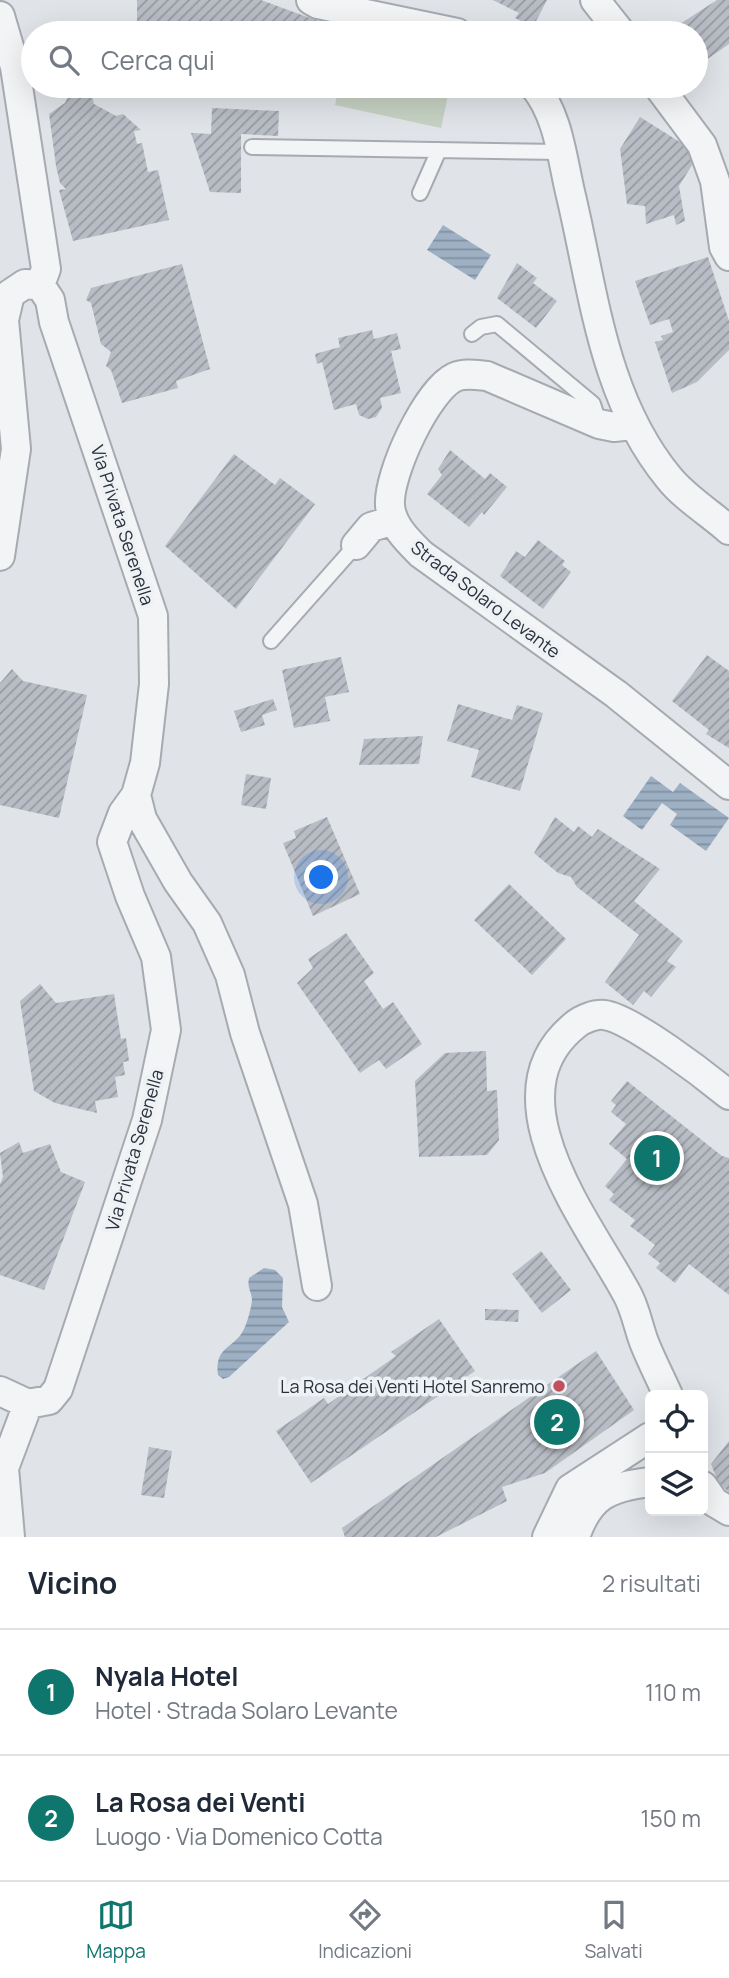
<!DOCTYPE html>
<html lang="it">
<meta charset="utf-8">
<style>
:root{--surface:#fff;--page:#f2f2f3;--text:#1f2937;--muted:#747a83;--line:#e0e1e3;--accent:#0f766e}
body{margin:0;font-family:Manrope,sans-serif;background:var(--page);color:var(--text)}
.controls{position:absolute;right:21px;bottom:21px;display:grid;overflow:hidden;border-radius:10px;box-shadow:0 7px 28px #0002}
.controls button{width:63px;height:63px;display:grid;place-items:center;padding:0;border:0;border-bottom:2px solid var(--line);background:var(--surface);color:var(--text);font:35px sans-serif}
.you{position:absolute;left:322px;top:878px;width:24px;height:24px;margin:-18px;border:5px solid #fff;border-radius:50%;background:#1a73e8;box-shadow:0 0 0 10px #1a73e833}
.badge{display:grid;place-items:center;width:46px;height:46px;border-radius:50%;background:var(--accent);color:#fff;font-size:23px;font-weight:700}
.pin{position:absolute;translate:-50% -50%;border:4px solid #fff;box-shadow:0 2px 7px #0006}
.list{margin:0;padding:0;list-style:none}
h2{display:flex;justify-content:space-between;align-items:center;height:91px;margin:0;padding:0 28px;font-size:30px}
h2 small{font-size:23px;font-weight:400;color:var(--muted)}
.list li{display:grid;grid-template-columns:46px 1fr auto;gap:21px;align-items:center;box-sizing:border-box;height:126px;padding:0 28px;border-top:2px solid var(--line)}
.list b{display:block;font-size:26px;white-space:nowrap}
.list p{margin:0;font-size:23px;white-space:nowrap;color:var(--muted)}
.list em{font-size:23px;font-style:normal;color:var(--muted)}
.icon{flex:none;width:38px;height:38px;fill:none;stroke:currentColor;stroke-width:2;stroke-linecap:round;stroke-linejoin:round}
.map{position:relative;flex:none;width:729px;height:1537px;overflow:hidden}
.search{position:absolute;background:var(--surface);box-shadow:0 7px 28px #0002;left:21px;right:21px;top:21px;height:77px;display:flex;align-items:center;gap:18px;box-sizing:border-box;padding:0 24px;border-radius:38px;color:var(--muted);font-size:26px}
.sheet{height:343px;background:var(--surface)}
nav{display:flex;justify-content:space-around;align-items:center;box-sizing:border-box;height:98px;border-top:2px solid var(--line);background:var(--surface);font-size:19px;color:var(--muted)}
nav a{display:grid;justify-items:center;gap:4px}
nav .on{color:var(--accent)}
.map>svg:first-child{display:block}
.pitch{fill:#c5d1c2}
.water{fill:url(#water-rules)}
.building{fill:url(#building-hatch)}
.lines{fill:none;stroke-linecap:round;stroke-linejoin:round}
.service-casing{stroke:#a6aab1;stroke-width:18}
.minor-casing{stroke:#a6aab1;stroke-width:32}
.service{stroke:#f2f4f6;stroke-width:14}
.minor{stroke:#f2f4f6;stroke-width:28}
.poi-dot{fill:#c1505e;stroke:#eff2f5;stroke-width:2.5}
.labels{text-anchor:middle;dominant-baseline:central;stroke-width:7;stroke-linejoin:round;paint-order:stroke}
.street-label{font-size:18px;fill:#2a313d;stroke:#eff2f5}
.poi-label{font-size:18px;fill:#2a313d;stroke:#eff2f5;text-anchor:end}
</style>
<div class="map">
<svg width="729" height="1537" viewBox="0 0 729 1537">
<defs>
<pattern id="water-rules" width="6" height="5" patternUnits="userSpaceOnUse" patternTransform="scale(1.75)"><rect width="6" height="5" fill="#9eb0c4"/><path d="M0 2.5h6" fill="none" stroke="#8190a0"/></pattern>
<pattern id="building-hatch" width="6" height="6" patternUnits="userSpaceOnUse" patternTransform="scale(1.75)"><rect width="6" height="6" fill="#b8bcc4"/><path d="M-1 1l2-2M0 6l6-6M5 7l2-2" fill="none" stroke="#9699a0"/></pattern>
</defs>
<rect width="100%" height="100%" fill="#e0e3e8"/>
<path class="pitch" d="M339,86H450L441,128L335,105Z"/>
<path class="water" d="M443,225L491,255L475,280L427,250Z
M651,776L673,792L680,783L729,818L706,851L670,825L677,814L662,803L642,830L623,816Z
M264,1268L275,1270L283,1278L282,1307L289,1322L229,1377L223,1379L218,1375C214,1347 234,1348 243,1331C247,1324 252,1306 252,1299C251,1291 247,1287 249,1278Z"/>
<path class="building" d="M137,0H261L337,28V33H137Z
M493,0H547L533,27L515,18L519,13Z
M717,0H729V44L696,67V33H666Z
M579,21L589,33H563Z
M72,87L91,92L94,104L116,116L123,114L141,130L134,131L137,144L142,143L148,172L158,170L169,220L73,241L59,190L66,189L60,183L56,166L49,114L65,103Z
M212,108L279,111L278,136L241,134V193L210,192L191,133L211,134Z
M640,117L699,154L679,186L685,221L676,225L674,215L646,224L645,206L627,204L620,149Z
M708,257L729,321V350L697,382L672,393L655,342L663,340L661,336L673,332L669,319L650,325L635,281Z
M517,263L537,278L533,283L557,301L536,328L497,298Z
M182,264L210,369L176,381L178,388L122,403L111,370L106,366L111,352L101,344L91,303L86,300L91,288Z
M372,330L374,339L397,333L401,349L391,351L401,393L380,398L382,408L376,417L368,419L359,415L356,404L334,410L322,362L317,364L315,354L340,347L338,338Z
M450,450L485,479L490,473L507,487L484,515L482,512L469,527L427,494L442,475L438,469Z
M234,454L275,485L280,478L315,504L236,609L165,546Z
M538,540L565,561L562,565L571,572L543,609L500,576L516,551L525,557Z
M707,655L729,671V748L706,734L709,730L672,701Z
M341,657L349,692L325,697L330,721L294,728L282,670Z
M12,669L23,681L87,695L59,818L0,805V683Z
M273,699L277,710L262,715L265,725L241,732L234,711Z
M458,704L512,720L517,705L543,713L520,791L471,777L479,750L447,741Z
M423,736L419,764L359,765L364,739Z
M246,774L271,778L266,809L241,805Z
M327,817L360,894L313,916L283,843L296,838L294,831Z
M555,817L574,832L578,826L592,837L598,829L660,869L634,901L683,941L667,961L676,967L651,997L644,991L633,1005L605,982L639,935L577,887L571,877L558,873L534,853Z
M509,884L566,939L532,975L474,920Z
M346,933L374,973L364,981L383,1009L393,1002L422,1044L386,1069L379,1060L360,1073L297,983L313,968L308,959Z
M40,984L56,1003L114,994L121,1039L126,1038L129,1061L123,1062L125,1075L115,1077L118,1097L95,1101L97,1113L55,1103L34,1091L20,1001Z
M486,1051L487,1091L497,1090L499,1140L487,1155L419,1157L415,1081L445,1053Z
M627,1081L722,1156L729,1158V1295L689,1264L675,1283L656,1268L660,1263L648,1254L655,1245L630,1226L635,1220L609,1200L614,1194L605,1186L627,1159L609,1144L626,1124L611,1112L616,1105L611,1101Z
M19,1142L23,1153L50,1144L61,1172L85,1182L44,1290L0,1275V1184L3,1177L0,1153Z
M541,1251L571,1290L542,1313L512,1274Z
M485,1309L519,1310L518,1322L485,1320Z
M439,1319L475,1371L311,1483L276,1431L324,1398L328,1404L396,1356L391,1352Z
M596,1351L634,1410L545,1473L502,1487L507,1501L436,1537H345L342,1528Z
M729,1441V1492L719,1484L711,1464Z
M149,1447L172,1451L164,1498L141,1495Z"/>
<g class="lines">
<g class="service-casing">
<path id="service" d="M252,147L561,152
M420,193L439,150
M472,334L481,327L497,324L593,404L599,423
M271,641L356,545"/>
</g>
<g class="minor-casing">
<path id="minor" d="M311,0L318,4L457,33
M595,0L621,33
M0,16L15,67L46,269L40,285
M534,86C559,116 562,159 571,196C594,293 603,398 669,478C685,498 710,513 729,530
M658,86L702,145L715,181L724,247L729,256
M632,425L614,427L599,424L487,376C476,375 465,373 455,377C427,390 388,474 390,505C391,525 408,541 421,554L616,694L729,785
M356,545L371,527L394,520
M0,556L16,449L4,320L10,294L25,284L40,285L50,300L54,322L153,616L154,684L145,763L136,795L123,813L112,842L130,896L156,957L166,1030L147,1120L58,1389L49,1400L28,1404L0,1391
M136,795L142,819L178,882L207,923L230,975L245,1033L303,1204L317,1286
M668,1395C660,1377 651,1360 644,1342C638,1326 635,1307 626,1292C588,1222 487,1096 575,1025C582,1019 595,1014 604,1015C631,1018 707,1077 729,1095
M703,1486L714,1502L729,1511
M10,1537L4,1468L28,1404
M547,1537L570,1489L650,1437
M575,1537C589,1496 608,1487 650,1482"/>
</g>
<use href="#service" class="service"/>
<use href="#minor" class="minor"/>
</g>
<circle class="poi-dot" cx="559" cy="1386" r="7"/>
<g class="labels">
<g class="street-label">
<text transform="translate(123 525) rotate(72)">Via Privata Serenella</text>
<text transform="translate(486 599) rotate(37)">Strada Solaro Levante</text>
<text transform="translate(134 1150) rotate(-74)">Via Privata Serenella</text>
</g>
<g class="poi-label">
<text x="545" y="1386">La Rosa dei Venti Hotel Sanremo</text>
</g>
</g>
</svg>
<div class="controls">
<button><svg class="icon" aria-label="locate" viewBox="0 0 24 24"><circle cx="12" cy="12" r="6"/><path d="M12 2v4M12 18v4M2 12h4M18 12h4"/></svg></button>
<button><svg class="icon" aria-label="layers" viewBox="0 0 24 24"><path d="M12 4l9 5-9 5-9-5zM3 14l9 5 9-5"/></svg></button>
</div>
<div class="you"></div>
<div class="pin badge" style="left:657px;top:1158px">1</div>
<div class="pin badge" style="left:557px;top:1422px">2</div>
<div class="search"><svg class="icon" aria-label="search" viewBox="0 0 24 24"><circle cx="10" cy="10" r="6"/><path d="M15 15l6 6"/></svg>Cerca qui</div>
</div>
<section class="sheet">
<h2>Vicino<small>2 risultati</small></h2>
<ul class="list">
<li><span class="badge">1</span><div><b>Nyala Hotel</b><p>Hotel · Strada Solaro Levante</p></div><em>110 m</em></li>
<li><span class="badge">2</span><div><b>La Rosa dei Venti</b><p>Luogo · Via Domenico Cotta</p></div><em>150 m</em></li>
</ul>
</section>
<nav>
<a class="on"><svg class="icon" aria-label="map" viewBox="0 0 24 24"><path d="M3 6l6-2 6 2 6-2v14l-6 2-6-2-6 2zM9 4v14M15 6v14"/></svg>Mappa</a>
<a><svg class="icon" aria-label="directions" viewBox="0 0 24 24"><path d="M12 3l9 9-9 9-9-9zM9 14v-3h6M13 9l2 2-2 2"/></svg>Indicazioni</a>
<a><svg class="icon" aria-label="saved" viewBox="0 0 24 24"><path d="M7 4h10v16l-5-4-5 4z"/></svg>Salvati</a>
</nav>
